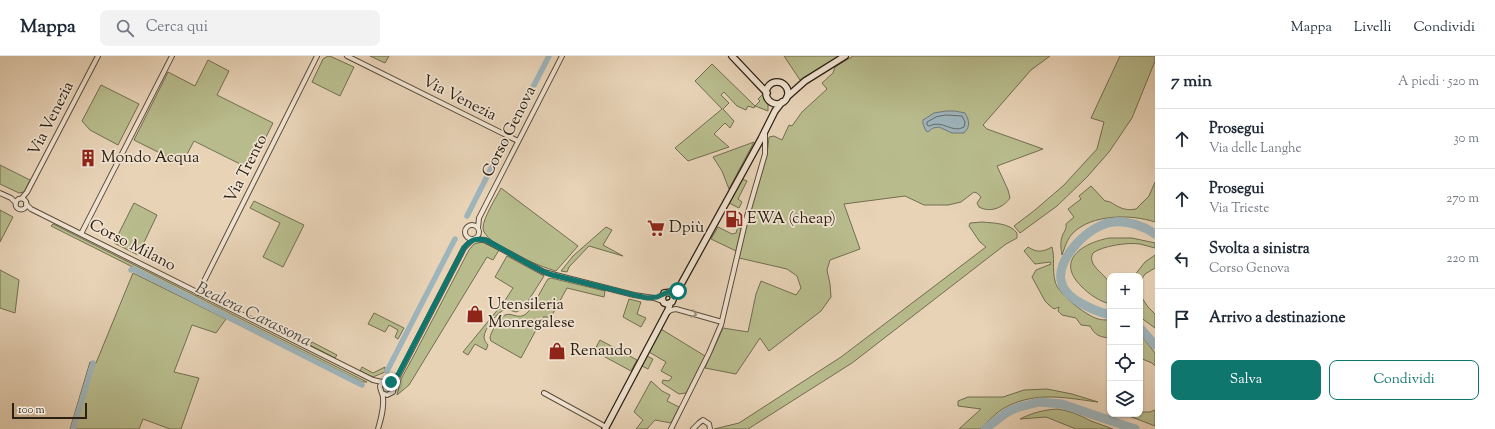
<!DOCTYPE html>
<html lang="it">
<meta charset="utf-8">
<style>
:root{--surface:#fff;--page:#f2f2f3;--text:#1f2937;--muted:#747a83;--line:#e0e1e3;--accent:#0f766e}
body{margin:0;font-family:"Sorts Mill Goudy",serif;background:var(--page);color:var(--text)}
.controls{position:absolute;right:12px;bottom:12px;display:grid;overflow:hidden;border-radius:8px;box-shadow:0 1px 3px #0004}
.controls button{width:36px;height:36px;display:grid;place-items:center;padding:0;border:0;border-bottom:1px solid var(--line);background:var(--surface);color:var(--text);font:20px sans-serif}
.scale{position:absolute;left:12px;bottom:10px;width:75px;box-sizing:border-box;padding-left:4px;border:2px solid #2b2013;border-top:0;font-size:11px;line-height:14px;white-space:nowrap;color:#2b2013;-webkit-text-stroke:3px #f0e2d0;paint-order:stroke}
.stop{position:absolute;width:12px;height:12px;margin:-9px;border:3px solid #0f766e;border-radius:50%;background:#fff}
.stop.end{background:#0f766e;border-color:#fff;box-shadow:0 1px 4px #0008}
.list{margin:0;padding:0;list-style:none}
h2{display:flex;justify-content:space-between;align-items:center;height:52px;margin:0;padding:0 16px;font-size:17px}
h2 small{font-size:13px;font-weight:400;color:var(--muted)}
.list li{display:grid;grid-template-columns:26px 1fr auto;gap:12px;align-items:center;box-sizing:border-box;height:60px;padding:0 16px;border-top:1px solid var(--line)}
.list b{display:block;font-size:15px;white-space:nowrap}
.list p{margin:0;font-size:13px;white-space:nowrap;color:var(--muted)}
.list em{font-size:13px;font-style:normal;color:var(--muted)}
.actions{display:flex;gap:8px;padding:12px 16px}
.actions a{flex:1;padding:9px 0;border:1px solid var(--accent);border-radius:8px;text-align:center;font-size:14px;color:var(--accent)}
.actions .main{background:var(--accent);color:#fff}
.icon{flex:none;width:22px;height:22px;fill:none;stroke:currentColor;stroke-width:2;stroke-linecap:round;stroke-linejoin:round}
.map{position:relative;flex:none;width:1155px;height:373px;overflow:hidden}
header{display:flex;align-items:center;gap:24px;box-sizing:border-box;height:56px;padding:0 20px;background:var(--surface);border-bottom:1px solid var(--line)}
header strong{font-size:19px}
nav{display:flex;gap:22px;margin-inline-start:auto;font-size:14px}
.search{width:280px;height:36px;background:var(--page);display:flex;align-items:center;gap:10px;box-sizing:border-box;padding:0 14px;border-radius:8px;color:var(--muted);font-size:15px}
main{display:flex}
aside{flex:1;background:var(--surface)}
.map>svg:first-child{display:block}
.green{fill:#b8bc8d;stroke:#726e50}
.water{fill:#9eb4bb;stroke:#707978}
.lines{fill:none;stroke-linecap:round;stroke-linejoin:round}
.shore{stroke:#646a67;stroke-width:1}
.canal{stroke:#9eb4bb;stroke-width:5.5}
.river{stroke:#9eb4bb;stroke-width:9}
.minor-casing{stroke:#5a4d3c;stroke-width:6}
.secondary-casing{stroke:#2b2013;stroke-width:8}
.minor{stroke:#f0e2d0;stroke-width:4}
.secondary{stroke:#f0e2d0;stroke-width:5.5}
.oneway{stroke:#978b7b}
.route{stroke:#0f766e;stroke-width:5}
.labels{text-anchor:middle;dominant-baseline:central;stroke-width:3.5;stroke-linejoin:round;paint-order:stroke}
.street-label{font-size:16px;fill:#2b2013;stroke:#f0e2d0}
.poi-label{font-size:16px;fill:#2b2013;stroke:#f0e2d0;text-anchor:start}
.water-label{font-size:17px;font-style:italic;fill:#4e4c45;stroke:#f0e2d0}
</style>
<header>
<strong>Mappa</strong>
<div class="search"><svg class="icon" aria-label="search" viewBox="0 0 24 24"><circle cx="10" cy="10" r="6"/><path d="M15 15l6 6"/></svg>Cerca qui</div>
<nav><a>Mappa</a><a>Livelli</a><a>Condividi</a></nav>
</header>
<main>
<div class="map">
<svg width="1155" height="373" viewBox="0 0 1155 373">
<rect width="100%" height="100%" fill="#e8d3b7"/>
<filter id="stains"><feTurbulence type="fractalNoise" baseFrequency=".005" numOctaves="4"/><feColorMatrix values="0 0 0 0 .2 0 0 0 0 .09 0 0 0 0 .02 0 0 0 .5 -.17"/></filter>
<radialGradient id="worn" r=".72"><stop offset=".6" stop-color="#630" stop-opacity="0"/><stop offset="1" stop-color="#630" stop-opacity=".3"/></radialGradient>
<path class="green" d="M328,0L332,1L354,11L340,40L312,26L323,3Z
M370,0H389L385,7Z
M784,0H840L800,24Z
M853,0H1050L1031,14L983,69L987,73L1043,93L997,110L1008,134L1010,142C1003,152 990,157 979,151L977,147L981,141L977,137L974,136L961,146L948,149H924L905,140L844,148L860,193L830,204L827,214L830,228L831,241L821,255L769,295L760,282L736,318L705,312L723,272L748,276L756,238L761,225L796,239L801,232L797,220L787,213L739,202L747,167L767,99L769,81L774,80L782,84L789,69L792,70L802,56L827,33L822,27L833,17L835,11Z
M1120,0H1155V5L1132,62L1109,96L1087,121L1057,150L1020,177L1014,170L1035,154L1064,129L1097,93L1104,66L1091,62Z
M208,4L229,15L217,39L273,67L250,113L194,85L182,108L134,84L168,16L195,30Z
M712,8L755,50L760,45L758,43L763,38L768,46V55L755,50L754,52L748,50L746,54L737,50L724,36L721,39L729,47L723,53L734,65L730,72L725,67L714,78L729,91L688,105L675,92L722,53L695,25Z
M101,29L139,48L118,89L90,74L82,65Z
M754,86L729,133L722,115L713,101Z
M0,109L30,124L24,136L19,137L0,128Z
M742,123L747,125L738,143L742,146L739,152L729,147Z
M1155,126V166C1131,158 1092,158 1073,177C1067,183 1065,191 1062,199C1061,193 1060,187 1062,181C1063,176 1067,174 1066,168L1074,161L1068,153L1081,143L1079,140L1091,130L1105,145C1111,145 1114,149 1119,151C1125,154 1130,154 1136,153L1149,140Z
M501,132L578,190L556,215C541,211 483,188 483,172C483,162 496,142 501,132Z
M254,145L304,169L283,211L263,201L280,167L250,152Z
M134,147L157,159L138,199L114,187Z
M0,154L13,161L0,186Z
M982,166C993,167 1010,167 1017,177V182L1006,188L852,307L748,373H714L739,367L841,301L986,191L980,186L969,170L970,167Z
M53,168L367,326H362L51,170Z
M606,171L612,174L603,189L623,200L589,190L569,211L567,216L561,215L573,200Z
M718,171L732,178L736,177L738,171L741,173L736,195L711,183Z
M1109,182H1132L1155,187V192C1150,191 1145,189 1140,188C1128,186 1102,190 1093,197C1086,210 1107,218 1110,229C1112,234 1110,243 1110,248C1099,245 1090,239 1081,230C1055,204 1083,187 1109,182Z
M482,186L499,194L493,204L487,201L409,329L397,339L401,323L412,303L469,194L474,188Z
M1028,191C1037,197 1043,196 1052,191C1055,202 1052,213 1055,225C1057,237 1085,259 1098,263C1101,264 1106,264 1110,264V282C1099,281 1095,279 1090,270L1081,269L1076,262L1062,259L1058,255L1059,251L1054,253L1049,249L1045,245L1032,221L1036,214L1051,208L1050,206L1035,208L1024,195Z
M1155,199V212L1145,218L1140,226V220H1134L1145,206Z
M507,200L544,220L523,253L516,256L506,253C498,255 484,273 484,281C484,284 486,287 488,289L486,294L475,288L468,299L463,296L504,246L513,232L495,221Z
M0,214L19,224L15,257L0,252Z
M133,217L226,263L216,277L192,269L174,316L199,322L181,373H170L143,363L139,373H70L90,306L96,307Z
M551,222L605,235L604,241L567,232L551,261H543L521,302L491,285L490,282C490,277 500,261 505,259C512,256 518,264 526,258C533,252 542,232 548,223Z
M1140,239L1148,251L1155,258V272L1140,261Z
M629,243L641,246L637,258L646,262L641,271L623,261Z
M374,257L404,272L398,283L395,281L398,274L389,269L385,276L368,268Z
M661,273L705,300L686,337L679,338L662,327L663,324L669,325L672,321L661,315L666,306L649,296Z
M289,274L308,284L306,287L287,278Z
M1140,278L1155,297V310L1152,307L1140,302Z
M600,284L637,304L631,315L594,295Z
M312,286L337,299L335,302L310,289Z
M647,300L653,303L648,313L642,310Z
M362,311L373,317L385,311V316L373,321L360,315Z
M651,325L662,335L670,339L667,345L679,351L671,367L655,364L647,373H636L643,364L634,356Z
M1047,333L1072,338L1098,346C1066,342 1037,335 1006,351C996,356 988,366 980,373H959L981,353L958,350V345L968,341H1003L1024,334Z
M1057,353C1070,355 1080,359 1091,365C1098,368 1106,370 1113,373H1076L1046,361L1020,363C1032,357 1043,354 1057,353Z
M1155,354V370L1124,358H1140V356H1150Z"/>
<path class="water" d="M946,55H955L965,57C969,64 971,70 964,77H952L939,71L933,72L928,76L926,75L923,68V64L934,57Z"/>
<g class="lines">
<path class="shore" d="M946,59L962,60L965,66L964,71C952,78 943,63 929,70L927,69V66L936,61Z"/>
<path class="canal" d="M514,68L549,0
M467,160L504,87
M131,214L133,213L362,329
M387,315L455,183
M73,373L93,307"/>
<path class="river" d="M1110,259C1095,255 1067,244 1062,228C1053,204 1091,167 1114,166C1129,165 1143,170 1155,178
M1140,272L1155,289
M985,373L1006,357L1016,352L1039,346L1062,348L1135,373"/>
<g class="minor-casing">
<path id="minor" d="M347,0L518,85
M0,137L11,142L16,147
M22,142L27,136L98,0
M15.5 148a5.5 5.5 0 1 1 11 0a5.5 5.5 0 1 1-11 0Z
M26,148L31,153L373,324L382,326
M465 176a7 7 0 1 1 14 0a7 7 0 1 1-14 0Z
M478,172L479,162L562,0
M81,178L172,0
M475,183L485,184L544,216L634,239L654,242L662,245
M198,237L317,0
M668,256L671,254L676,253L722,266
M394,328L464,192L472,184
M544,337L606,371
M378,373C381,363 384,353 383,342C383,337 380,335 380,330L384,325L391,326L394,331L393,336L387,339L382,337
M671,373L709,297L721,269L745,167L765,98V76
M693,373L699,367L703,364L709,368L710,373"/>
</g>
<g class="secondary-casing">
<path id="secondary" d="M732,0L767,37
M766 37a11 11 0 1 1 22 0a11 11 0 1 1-22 0Z
M787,41L805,25L845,0
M671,237L674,241L672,246L667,248L664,247L662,243L664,237L673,236L679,232
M674,241L761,83L775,55L782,46
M605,373L668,254L670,248"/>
</g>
<use href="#minor" class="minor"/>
<use href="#secondary" class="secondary"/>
</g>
<defs><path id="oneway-chevron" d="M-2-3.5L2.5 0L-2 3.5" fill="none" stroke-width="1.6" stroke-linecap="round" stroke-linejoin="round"/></defs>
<use class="oneway" href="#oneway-chevron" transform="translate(694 258) rotate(16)"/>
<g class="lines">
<path class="route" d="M391,326L389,324L398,319L464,192C471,183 476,182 486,184L536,212L549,218L647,242L657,241L668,236L671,237L674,241L678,235"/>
</g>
<defs>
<g id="building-bare" transform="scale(1.38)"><path d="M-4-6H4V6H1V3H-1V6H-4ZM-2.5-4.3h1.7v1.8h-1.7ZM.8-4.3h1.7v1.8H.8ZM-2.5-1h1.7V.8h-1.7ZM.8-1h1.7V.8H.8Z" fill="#8f2418" stroke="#f0e2d0" stroke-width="2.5" paint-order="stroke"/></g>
<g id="fuel-bare" transform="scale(1.38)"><path d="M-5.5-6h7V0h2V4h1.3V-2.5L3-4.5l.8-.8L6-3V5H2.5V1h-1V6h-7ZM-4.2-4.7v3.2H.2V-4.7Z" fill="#8f2418" stroke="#f0e2d0" stroke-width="2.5" paint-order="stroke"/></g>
<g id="supermarket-bare" transform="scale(1.38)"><path d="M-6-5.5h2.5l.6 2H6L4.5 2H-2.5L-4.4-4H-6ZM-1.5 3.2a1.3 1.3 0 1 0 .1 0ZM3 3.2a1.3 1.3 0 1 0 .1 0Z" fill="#8f2418" stroke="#f0e2d0" stroke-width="2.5" paint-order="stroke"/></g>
<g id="shop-bare" transform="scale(1.38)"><path d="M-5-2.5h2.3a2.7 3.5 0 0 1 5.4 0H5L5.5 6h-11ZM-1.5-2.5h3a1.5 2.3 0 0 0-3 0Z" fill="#8f2418" stroke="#f0e2d0" stroke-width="2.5" paint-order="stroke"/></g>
</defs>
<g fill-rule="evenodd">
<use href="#building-bare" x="88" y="102"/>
<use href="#fuel-bare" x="734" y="163"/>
<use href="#supermarket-bare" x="656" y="172"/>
<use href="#shop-bare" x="475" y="258"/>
<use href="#shop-bare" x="557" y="295"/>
</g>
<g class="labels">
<g class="street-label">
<text transform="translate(459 43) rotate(27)">Via Venezia</text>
<text transform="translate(52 63) rotate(-63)">Via Venezia</text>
<text transform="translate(510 76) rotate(-63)">Corso Genova</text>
<text transform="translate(247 113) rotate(-63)">Via Trento</text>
<text transform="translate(132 190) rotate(27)">Corso Milano</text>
</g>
<g class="poi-label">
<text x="101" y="102">Mondo Acqua</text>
<text x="747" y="163">EWA (cheap)</text>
<text x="669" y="172">Dpiù</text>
<text x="488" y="249">Utensileria<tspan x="488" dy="18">Monregalese</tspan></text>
<text x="570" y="295">Renaudo</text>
</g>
<g class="water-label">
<text transform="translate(253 259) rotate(26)">Bealera Carassona</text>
</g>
</g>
<rect width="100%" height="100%" filter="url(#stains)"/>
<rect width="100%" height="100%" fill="url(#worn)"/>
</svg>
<div class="controls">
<button>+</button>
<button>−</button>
<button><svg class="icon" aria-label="locate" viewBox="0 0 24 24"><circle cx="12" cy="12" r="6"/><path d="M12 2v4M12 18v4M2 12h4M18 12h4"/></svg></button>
<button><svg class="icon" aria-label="layers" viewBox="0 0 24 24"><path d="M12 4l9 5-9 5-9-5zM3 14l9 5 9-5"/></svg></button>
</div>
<div class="scale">100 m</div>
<div class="stop" style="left:678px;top:235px"></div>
<div class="stop end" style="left:391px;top:326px"></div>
</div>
<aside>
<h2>7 min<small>A piedi · 520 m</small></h2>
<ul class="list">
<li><svg class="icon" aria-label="ahead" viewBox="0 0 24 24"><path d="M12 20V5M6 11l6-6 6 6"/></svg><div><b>Prosegui</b><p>Via delle Langhe</p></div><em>30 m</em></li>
<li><svg class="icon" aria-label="ahead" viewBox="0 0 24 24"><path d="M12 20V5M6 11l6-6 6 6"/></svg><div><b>Prosegui</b><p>Via Trieste</p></div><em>270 m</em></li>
<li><svg class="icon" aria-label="left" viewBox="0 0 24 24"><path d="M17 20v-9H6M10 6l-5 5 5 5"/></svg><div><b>Svolta a sinistra</b><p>Corso Genova</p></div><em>220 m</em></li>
<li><svg class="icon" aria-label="arrive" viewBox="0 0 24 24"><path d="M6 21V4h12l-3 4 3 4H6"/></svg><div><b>Arrivo a destinazione</b></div></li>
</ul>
<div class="actions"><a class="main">Salva</a><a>Condividi</a></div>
</aside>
</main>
